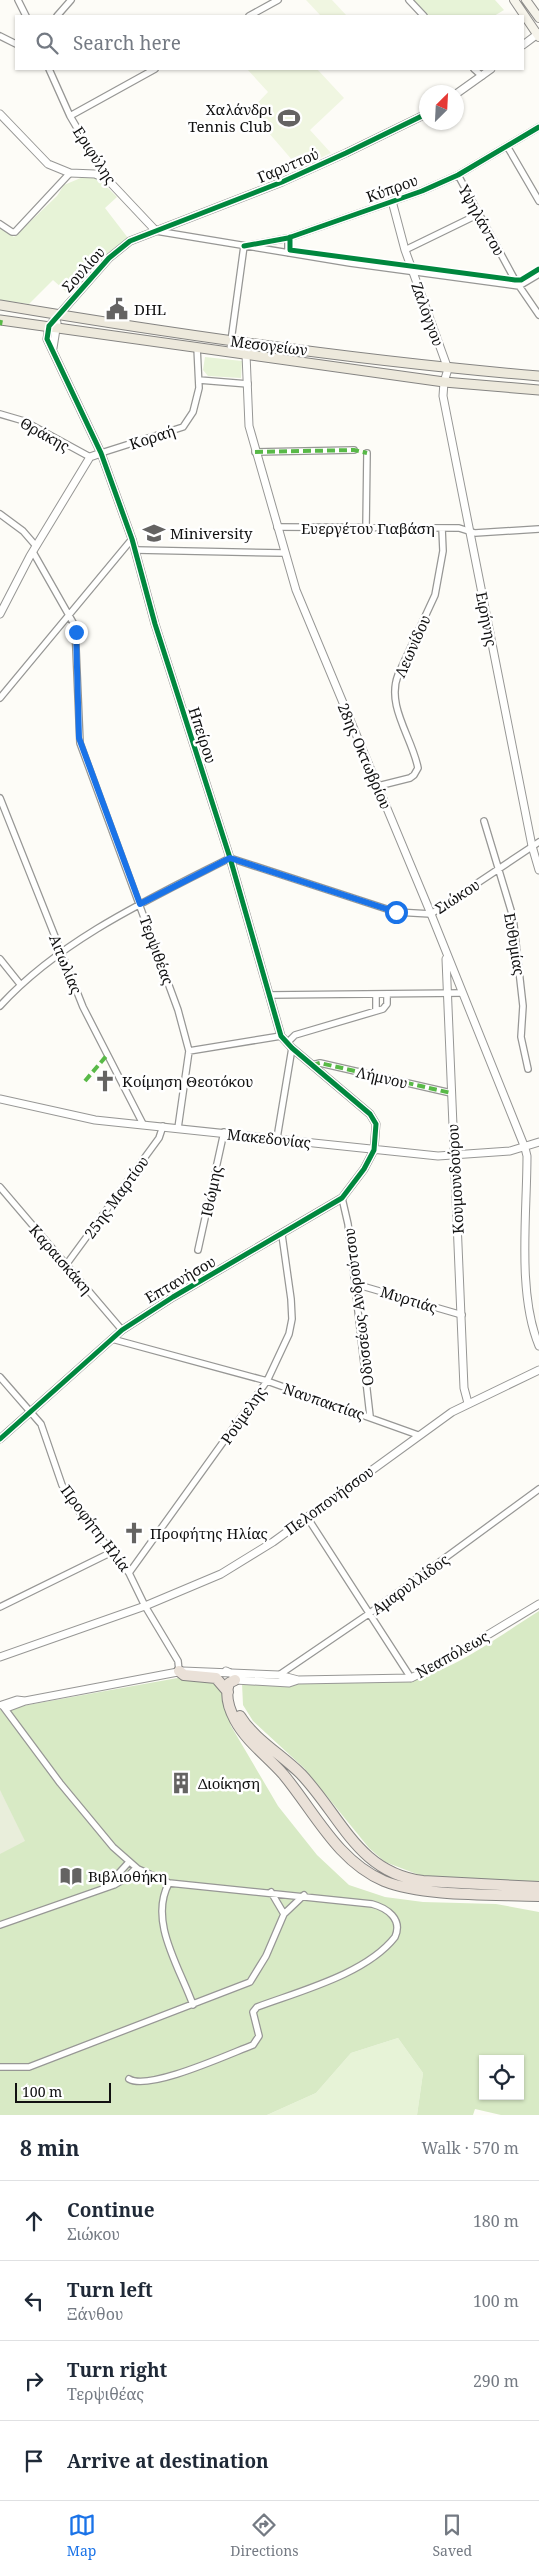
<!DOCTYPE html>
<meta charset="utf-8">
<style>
:root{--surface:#fff;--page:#f6f6f7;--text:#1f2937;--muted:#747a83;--line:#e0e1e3;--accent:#1a73e8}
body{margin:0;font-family:"Noto Serif",serif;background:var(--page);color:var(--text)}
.controls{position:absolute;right:15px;bottom:15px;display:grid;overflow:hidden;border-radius:0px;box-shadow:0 1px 4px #0004}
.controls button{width:45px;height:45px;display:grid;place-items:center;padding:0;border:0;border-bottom:1px solid var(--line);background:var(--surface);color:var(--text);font:25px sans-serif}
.compass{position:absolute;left:419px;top:85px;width:45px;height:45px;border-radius:50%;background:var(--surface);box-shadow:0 1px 4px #0004;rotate:24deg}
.scale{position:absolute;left:15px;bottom:12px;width:96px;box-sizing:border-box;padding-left:5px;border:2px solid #111;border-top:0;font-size:14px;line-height:18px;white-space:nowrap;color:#111;-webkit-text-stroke:4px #fff;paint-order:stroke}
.stop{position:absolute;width:15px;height:15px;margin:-11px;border:4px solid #1a73e8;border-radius:50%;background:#fff}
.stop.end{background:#1a73e8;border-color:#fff;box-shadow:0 1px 5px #0008}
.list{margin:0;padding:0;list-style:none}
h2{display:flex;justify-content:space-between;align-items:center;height:65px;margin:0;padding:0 20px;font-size:21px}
h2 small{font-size:16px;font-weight:400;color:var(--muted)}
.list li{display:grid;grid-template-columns:32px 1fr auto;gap:15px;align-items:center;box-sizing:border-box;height:80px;padding:0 20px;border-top:1px solid var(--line)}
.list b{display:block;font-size:19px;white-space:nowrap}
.list p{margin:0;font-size:16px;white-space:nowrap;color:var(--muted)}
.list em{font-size:16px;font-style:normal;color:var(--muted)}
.icon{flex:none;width:28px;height:28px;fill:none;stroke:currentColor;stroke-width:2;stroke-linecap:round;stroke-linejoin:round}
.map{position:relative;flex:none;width:539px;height:2115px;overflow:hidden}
.search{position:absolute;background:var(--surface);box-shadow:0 1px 4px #0004;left:15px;right:15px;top:15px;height:55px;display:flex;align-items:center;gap:12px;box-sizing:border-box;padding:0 18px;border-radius:0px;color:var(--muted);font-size:19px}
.sheet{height:385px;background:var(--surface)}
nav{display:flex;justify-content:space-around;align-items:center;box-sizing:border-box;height:70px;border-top:1px solid var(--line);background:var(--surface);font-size:14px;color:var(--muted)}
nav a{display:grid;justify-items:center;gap:2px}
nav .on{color:var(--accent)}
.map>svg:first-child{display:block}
.green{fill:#e7f3d7}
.forest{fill:#d8eac5;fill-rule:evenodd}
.cemetery{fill:#e9eedb}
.pitch{fill:#f0f6e1}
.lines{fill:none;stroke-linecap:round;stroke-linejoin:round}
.minor-casing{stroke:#979795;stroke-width:8}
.tertiary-casing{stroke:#979795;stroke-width:9}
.secondary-casing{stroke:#8e8d8b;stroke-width:10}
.primary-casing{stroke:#858482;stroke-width:11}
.motorway-casing{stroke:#858482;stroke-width:12}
.minor{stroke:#fffffe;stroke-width:5.5}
.tertiary{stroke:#fffffe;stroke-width:7}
.secondary{stroke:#f6f4eb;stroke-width:8}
.primary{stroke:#ede9dc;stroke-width:9}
.motorway{stroke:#eae1d8;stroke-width:10}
.quiet{stroke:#58b947;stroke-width:4;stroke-dasharray:8 4;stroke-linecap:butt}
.cycleway-casing{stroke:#fff;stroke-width:8}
.cycleway{stroke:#00873e;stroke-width:5}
.route{stroke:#1a73e8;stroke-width:6}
.labels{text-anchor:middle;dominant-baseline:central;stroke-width:5;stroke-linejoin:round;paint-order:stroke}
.poi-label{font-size:15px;fill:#111;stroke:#fff;text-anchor:start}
.street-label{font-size:15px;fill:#111;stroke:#fff}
</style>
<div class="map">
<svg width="539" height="2115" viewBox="0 0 539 2115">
<rect width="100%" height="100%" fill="#fdfcf7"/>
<path class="green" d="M412,0H495L504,10L494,16H427Z
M83,177L98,178L117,197L105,208L128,238L71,296L53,280L29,304L0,300V228L14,237L57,196L64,185Z
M205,357L242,361L241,378L208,376L203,370Z
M398,2038L423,2073L417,2115H267L316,2093L351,2053Z"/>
<path class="forest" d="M539,1611V1883L422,1876L385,1862L369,1848L304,1768L253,1721L243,1705L242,1683L396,1682C446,1678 497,1637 539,1611Z
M183,1677L208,1679L222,1689L231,1726L278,1806L317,1855L349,1885L385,1897L423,1902L496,1904L539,1912V2115H501L475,2109L473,2115H417L423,2073L398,2038L351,2053L316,2093L267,2115H0V1710ZM483,2059H520V2096H483Z"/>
<path class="cemetery" d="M0,1790L25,1841L0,1854Z"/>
<path class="pitch" d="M306,0H332L347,16H321Z
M247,69H317L344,98L310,130L331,153L299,168L250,111L268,92Z"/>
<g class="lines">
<g class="minor-casing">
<path id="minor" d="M18,0L26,16
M409,0L424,16
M57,16L71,0
M249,16L278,0
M0,36L16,44
M49,69L70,116L107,179
M474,69L482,76
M70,116L155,69
M507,146L539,201
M458,175L515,280L539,315
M0,224L12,232H15L70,173
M156,231L350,263L519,286L539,274
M251,245L288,238L422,191L458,175L539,127
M405,250L479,214
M288,253V238
M231,341L244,246
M199,380L248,384
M0,414L24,421L90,457
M255,452L354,450
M101,453L183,427L193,412L199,388L197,347
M0,514L23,531L36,546
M277,527L459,528L475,533L539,529
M366,528L367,453
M136,550L284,553
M33,552L75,626L80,743L178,1010L189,1051L178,1128
M0,698L132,539
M378,786L410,778L414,775L418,768C412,737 386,706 398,675L435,595L443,551L442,528
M0,798L83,1007L143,1124
M484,821L513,917L523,1006L521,1037L528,1069
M0,959L20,984
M269,995L462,993
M0,1006C60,940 151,898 230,858L396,912L431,914L539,842
M376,1011V994
M287,1043L295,1035L383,1009L387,1004V995
M189,1051L281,1036
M312,1065L320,1063L451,1093
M277,1138L292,1048
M0,1187L122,1330
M342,1198L348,1224L370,1416
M198,1250L224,1132
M66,1265L159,1138L163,1126
M355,1284L462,1315
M112,1339L267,1381L418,1435
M0,1377L41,1424L62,1485L74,1505L129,1573L145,1606L178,1661L179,1671
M307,1517L411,1678
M129,1573L267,1381L289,1334L292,1319L291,1299L282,1235
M0,1607L114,1551
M279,1675L370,1613L539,1489
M2,1705L60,1783L113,1847L138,1869L169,1883L372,1904C387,1908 403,1919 395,1937C366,1974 300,1991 257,2007L253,2012L259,2036L253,2045C229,2054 149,2091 129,2079
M169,1883C148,1921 180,1968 193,2005
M108,1885L129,1862
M271,1892L284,1914
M0,1925L114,1885L126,1878L136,1868
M0,2067H29L250,1982L266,1956L284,1914L304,1895"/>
</g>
<g class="tertiary-casing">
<path id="tertiary" d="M523,45L539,33
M456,94L491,69
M0,114L48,164L70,173L95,174L107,179L156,231
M392,201L405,250L448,369L444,382L443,396L532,846L539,870
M53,348L57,323
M246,354L249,426L296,590L431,914L525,1148L527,1156C527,1214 517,1293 539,1346
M0,614L30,556L90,457L101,453
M446,959L464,1388L468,1403
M0,1099L95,1120L438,1156L510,1151L539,1142
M0,1439L122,1330L173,1297L342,1198L364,1169L374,1150L376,1124L370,1114L292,1048L281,1036L230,858L155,624L132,539L101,453L47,339L49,326L109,258L130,241L282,182L346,153L426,114
M0,1657L145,1606L221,1574L273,1542L452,1412L539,1370
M226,1671L232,1674L235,1680L289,1683L298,1680L411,1678L441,1663L539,1604
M25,1701L9,1707L2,1705L17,1700L25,1701L183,1671L279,1675L298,1680"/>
</g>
<g class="secondary-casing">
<path id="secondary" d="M514,0L539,37
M526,0L539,18"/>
</g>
<g class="primary-casing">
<path id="primary" d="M0,305C179,335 359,361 539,376
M0,320L444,382L539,390"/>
</g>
<g class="motorway-casing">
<path id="motorway" d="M179,1671L184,1675L216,1678L228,1692
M235,1680L229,1683C225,1695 229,1709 235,1720C246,1741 267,1756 283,1774C314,1811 337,1861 384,1881C424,1897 495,1894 539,1896
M240,1716C254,1739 282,1755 301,1774C341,1816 358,1873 423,1881L539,1887"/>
</g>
<use href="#minor" class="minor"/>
<use href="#tertiary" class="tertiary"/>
<use href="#secondary" class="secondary"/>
<use href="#primary" class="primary"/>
<use href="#motorway" class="motorway"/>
<path class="quiet" d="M0,325L1,320
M255,452L354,450L367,453
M312,1065L320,1063L451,1093
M85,1081L108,1054"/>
<g class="cycleway-casing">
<path id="cycleway" d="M290,237V250L515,280H521L539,269
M244,246L288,238L422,191L458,175L539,127
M0,1439L122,1330L173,1297L342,1198L364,1169L374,1150L376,1124L370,1114L292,1048L281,1036L230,858L155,624L132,539L101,453L47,339L49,326L109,258L130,241L282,182L346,153L426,114"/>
</g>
<use href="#cycleway" class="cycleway"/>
</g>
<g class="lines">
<path class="route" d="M76,632L79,738L140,904L230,858L396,912"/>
</g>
<defs>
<g id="stadium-bare" transform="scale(1.725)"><path d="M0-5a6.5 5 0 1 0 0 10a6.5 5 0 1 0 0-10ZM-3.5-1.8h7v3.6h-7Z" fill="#646362" stroke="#fff" stroke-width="2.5" paint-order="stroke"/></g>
<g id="civic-bare" transform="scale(1.725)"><path d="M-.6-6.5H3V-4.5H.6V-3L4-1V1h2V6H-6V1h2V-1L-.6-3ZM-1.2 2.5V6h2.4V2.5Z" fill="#646362" stroke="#fff" stroke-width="2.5" paint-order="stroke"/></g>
<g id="school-bare" transform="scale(1.725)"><path d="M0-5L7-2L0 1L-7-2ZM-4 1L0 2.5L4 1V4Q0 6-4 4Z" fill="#646362" stroke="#fff" stroke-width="2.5" paint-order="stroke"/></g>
<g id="church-bare" transform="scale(1.725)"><path d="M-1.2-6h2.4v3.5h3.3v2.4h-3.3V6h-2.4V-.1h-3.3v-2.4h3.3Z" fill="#646362" stroke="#fff" stroke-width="2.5" paint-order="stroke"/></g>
<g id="building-bare" transform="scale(1.725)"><path d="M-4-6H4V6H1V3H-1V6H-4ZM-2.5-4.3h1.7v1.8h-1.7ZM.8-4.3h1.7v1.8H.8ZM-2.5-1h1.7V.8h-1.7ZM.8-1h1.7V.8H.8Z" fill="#646362" stroke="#fff" stroke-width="2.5" paint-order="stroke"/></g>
<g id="library-bare" transform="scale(1.725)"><path d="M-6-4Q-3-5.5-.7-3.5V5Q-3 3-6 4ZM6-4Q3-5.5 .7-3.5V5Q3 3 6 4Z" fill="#646362" stroke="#fff" stroke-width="2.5" paint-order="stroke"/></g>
</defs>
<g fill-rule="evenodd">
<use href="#stadium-bare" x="289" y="118"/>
<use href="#civic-bare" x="117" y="309"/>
<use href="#school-bare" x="154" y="533"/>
<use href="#church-bare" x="105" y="1081"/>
<use href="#church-bare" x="134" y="1533"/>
<use href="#building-bare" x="181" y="1783"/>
<use href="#library-bare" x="71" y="1876"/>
</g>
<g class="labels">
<g class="poi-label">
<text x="272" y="109" text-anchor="end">Χαλάνδρι<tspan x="272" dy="17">Tennis Club</tspan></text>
<text x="134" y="309">DHL</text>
<text x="170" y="533">Miniversity</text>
<text x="122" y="1081">Κοίμηση Θεοτόκου</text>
<text x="150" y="1533">Προφήτης Ηλίας</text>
<text x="198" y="1783">Διοίκηση</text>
<text x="88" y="1876">Βιβλιοθήκη</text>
</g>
<g class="street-label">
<text transform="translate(95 155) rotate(57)">Εριφύλης</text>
<text transform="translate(288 165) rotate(-23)">Γαρυττού</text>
<text transform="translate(392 188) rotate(-20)">Κύπρου</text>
<text transform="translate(482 220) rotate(61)">Υψηλάντου</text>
<text transform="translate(83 269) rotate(-48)">Σουλίου</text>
<text transform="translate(428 314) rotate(70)">Ζαλόγγου</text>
<text transform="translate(269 345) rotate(7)">Μεσογείων</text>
<text transform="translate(45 434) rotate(29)">Θράκης</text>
<text transform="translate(152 437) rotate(-18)">Κοραή</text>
<text x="368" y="528">Ευεργέτου Γιαβάση</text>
<text transform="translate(487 619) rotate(79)">Ειρήνης</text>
<text transform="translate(412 646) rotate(-66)">Λεωνίδου</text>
<text transform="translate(203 735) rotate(72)">Ηπείρου</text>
<text transform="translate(365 756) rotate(67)">28ης Οκτωβρίου</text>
<text transform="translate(457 896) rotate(-33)">Σιώκου</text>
<text transform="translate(515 944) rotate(81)">Ευθυμίας</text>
<text transform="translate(157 950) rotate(70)">Τερψιθέας</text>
<text transform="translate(66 964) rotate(68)">Αιτωλίας</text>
<text transform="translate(382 1077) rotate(13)">Λήμνου</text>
<text transform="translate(269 1138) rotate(6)">Μακεδονίας</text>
<text transform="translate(455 1179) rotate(-93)">Κουμουνδούρου</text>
<text transform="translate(211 1191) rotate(-78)">Ιθώμης</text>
<text transform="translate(116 1197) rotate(-54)">25ης Μαρτίου</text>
<text transform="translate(61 1259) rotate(49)">Καραισκάκη</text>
<text transform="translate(180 1279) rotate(-30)">Επτανήσου</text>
<text transform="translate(409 1299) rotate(17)">Μυρτιάς</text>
<text transform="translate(358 1307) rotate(-97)">Οδυσσέως Ανδρούτσου</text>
<text transform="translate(324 1401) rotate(19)">Ναυπακτίας</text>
<text transform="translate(243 1415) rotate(-55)">Ρούμελης</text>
<text transform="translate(329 1500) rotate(-36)">Πελοπονήσσου</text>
<text transform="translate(96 1528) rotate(53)">Προφήτη Ηλία</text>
<text transform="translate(410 1584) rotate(-36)">Αμαρυλλίδος</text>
<text transform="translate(452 1654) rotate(-29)">Νεαπόλεως</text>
</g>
</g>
</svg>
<div class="controls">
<button><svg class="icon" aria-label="locate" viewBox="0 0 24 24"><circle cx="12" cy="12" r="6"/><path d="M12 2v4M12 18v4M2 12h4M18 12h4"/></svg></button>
</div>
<svg class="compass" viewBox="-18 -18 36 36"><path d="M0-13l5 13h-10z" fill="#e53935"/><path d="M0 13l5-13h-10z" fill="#747a83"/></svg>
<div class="scale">100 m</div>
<div class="stop" style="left:396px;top:912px"></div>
<div class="stop end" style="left:76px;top:632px"></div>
<div class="search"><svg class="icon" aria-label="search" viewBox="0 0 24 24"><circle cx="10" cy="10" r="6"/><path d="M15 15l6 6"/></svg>Search here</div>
</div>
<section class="sheet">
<h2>8 min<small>Walk · 570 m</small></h2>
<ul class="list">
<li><svg class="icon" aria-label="ahead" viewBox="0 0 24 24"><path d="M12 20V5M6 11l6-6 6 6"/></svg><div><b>Continue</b><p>Σιώκου</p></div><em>180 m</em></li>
<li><svg class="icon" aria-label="left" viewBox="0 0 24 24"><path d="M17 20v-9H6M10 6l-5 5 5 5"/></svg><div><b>Turn left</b><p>Ξάνθου</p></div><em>100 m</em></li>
<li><svg class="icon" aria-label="right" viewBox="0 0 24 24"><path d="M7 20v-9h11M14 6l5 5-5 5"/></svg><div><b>Turn right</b><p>Τερψιθέας</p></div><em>290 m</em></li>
<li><svg class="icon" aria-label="arrive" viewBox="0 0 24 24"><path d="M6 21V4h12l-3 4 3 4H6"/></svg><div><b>Arrive at destination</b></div></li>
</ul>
</section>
<nav>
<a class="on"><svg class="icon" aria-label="map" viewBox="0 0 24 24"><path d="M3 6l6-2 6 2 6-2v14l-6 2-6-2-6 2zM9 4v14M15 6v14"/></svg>Map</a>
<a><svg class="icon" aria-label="directions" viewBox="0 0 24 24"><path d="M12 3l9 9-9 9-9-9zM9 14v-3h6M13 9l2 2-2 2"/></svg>Directions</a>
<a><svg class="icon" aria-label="saved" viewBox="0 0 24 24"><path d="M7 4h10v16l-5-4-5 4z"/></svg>Saved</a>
</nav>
